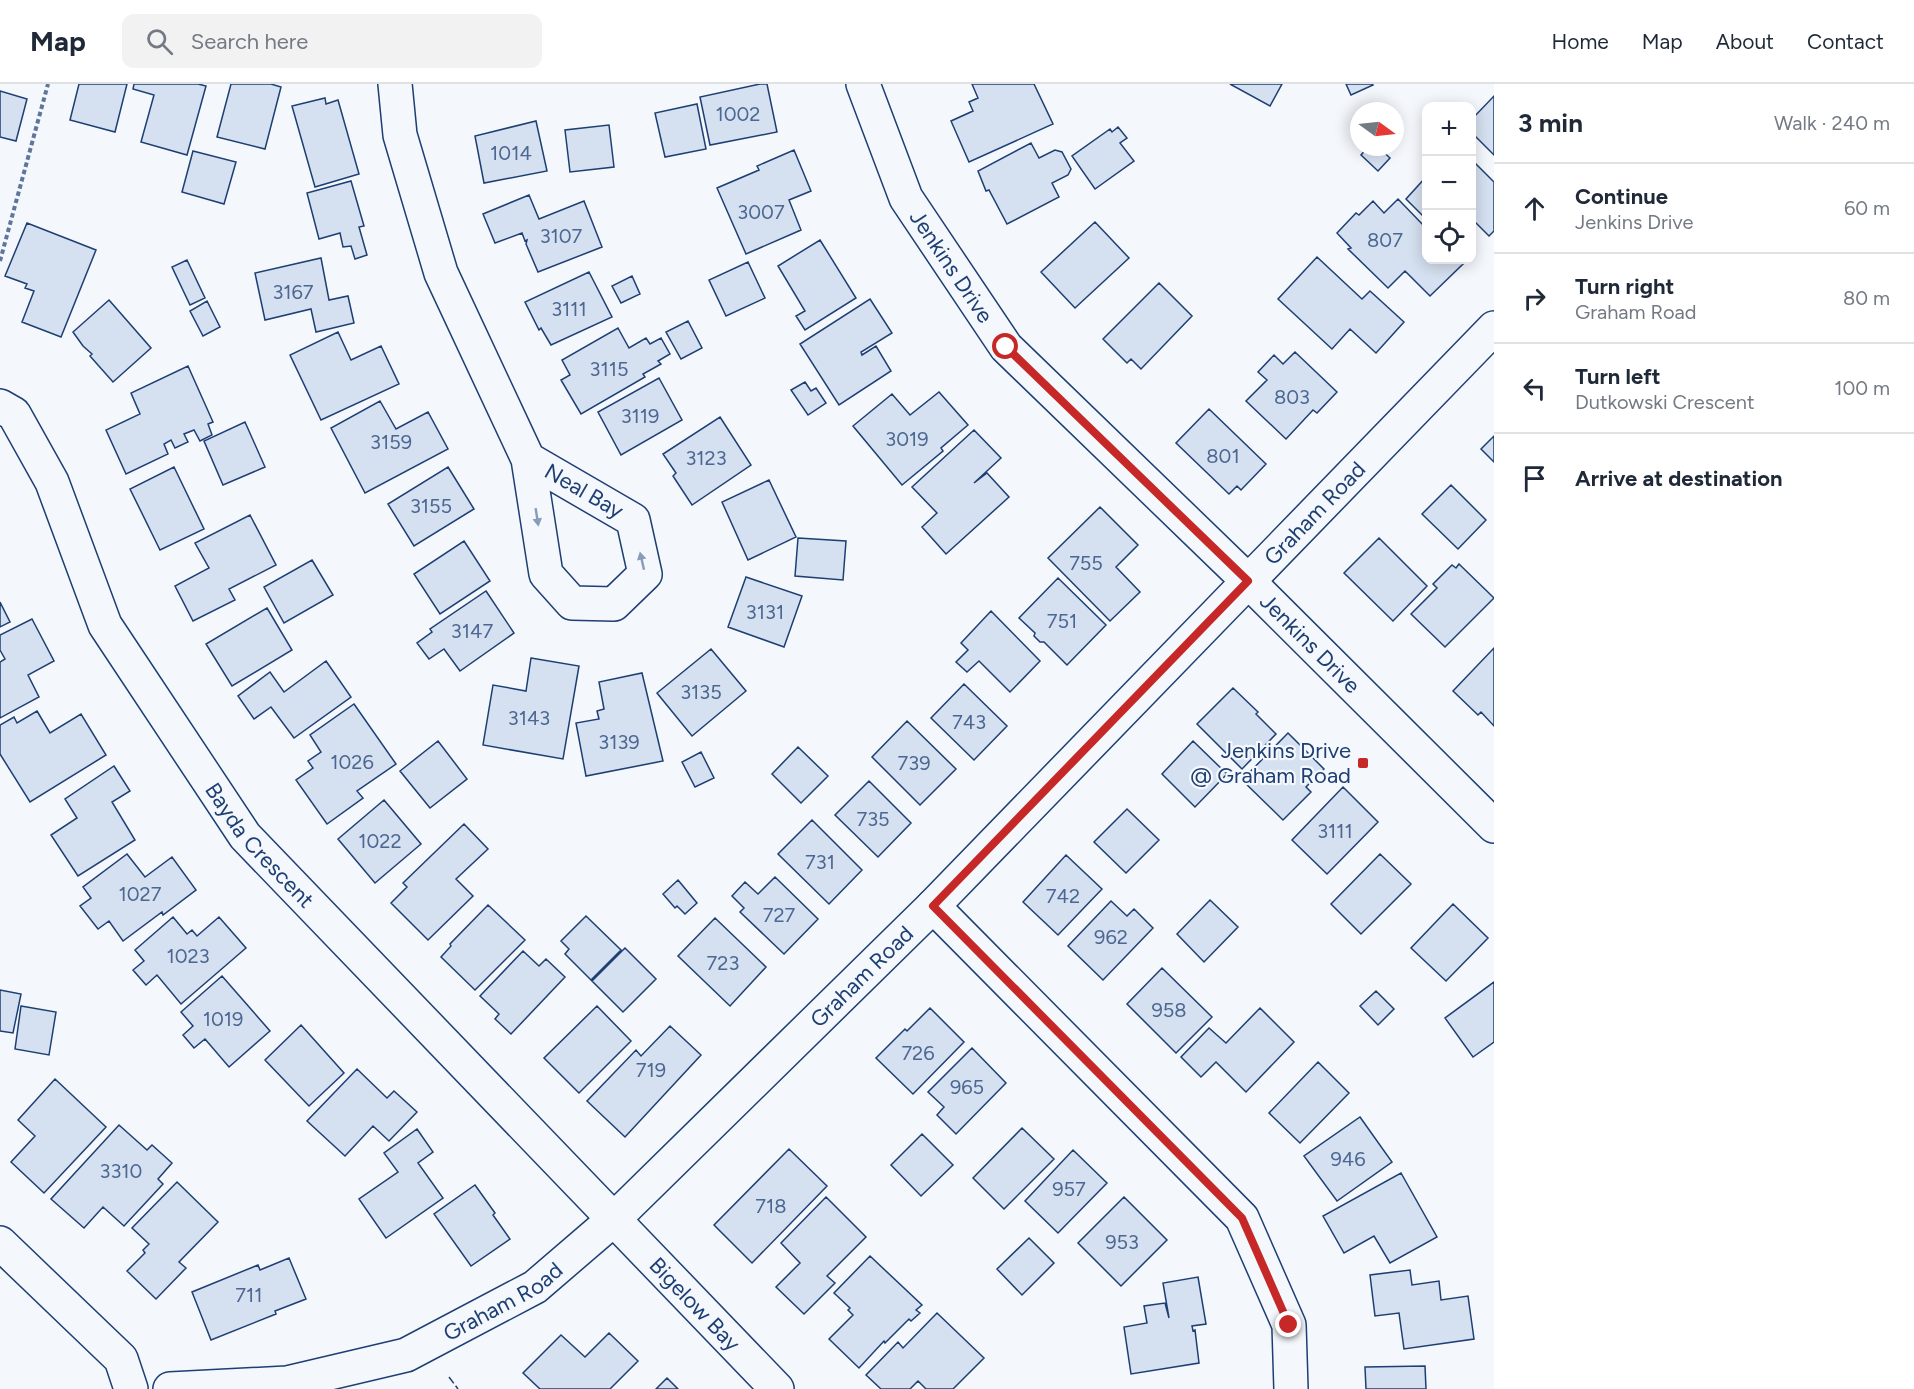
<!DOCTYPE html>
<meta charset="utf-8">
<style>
:root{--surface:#fff;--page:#f2f2f3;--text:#1f2937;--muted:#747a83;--line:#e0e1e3}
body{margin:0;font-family:Figtree,sans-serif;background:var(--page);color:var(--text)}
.controls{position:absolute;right:18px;top:18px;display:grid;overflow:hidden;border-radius:12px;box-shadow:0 3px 15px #0003}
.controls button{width:54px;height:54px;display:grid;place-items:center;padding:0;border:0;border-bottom:2px solid var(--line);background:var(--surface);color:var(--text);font:30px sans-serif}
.compass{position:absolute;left:1350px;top:18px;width:54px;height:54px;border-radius:50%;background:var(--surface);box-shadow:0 3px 15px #0003;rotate:105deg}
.stop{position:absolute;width:18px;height:18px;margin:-14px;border:4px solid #c62828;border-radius:50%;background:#fff}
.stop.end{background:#c62828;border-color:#fff;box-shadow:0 2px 6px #0008}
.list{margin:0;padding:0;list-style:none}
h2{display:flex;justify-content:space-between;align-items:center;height:78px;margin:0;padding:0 24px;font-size:26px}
h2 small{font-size:20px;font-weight:400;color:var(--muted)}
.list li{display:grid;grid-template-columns:39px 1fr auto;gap:18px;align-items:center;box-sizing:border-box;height:90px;padding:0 24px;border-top:2px solid var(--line)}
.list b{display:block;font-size:22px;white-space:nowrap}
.list p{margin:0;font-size:20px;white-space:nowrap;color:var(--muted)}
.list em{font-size:20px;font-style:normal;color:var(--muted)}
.icon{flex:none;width:33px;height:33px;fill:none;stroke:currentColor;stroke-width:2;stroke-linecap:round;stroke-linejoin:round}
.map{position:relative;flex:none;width:1494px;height:1305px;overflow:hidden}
header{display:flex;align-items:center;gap:36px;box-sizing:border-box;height:84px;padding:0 30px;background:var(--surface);border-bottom:2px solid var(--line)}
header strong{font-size:28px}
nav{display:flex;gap:33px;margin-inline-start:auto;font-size:21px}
.search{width:420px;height:54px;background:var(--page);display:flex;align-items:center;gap:15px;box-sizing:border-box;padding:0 21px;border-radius:12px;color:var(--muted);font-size:22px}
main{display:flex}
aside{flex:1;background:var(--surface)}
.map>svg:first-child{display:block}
.building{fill:#d5e0f0;stroke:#1d3f73;stroke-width:1.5}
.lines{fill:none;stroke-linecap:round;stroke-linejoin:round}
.minor-casing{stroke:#1d3f73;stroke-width:36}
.path{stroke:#5e769c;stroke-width:4;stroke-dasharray:4.5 3;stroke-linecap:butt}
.minor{stroke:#f4f7fb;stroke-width:33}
.fence{stroke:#1d3f73;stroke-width:1.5;stroke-dasharray:8 3;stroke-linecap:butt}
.oneway{fill:#889bb7}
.route{stroke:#c62828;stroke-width:8}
.poi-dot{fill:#c62828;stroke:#f4f7fb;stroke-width:2}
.labels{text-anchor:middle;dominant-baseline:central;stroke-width:4.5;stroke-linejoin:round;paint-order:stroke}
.number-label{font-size:20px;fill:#4b6792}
.street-label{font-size:22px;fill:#1d3f73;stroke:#f4f7fb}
.poi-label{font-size:22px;fill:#1d3f73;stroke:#f4f7fb;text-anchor:end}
</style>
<header>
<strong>Map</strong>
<div class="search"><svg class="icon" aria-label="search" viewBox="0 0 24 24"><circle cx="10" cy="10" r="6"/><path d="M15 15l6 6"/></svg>Search here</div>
<nav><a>Home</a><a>Map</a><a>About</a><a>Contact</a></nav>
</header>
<main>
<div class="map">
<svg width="1494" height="1305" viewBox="0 0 1494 1305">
<rect width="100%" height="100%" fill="#f4f7fb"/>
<path class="building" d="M79,0H127L115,48L70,36Z
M134,0H198L206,2L187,71L141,58L154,11L133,5Z
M231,0H271L281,3L265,65L217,53Z
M760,0H767L777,48L710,61L700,13Z
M972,0H1034L1053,40L969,78L951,37L973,27L969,18L978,14Z
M1230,0H1282L1270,22Z
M1346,0H1372L1373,1L1351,11Z
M0,7L27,15L16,57L0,53Z
M1494,12V71L1472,49V35Z
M325,14L326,20L338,16L359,90L315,103L292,22Z
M697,20L706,65L665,73L655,29Z
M536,37L547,87L484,99L475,52Z
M609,41L614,83L570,88L565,46Z
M1118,43L1127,54L1120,59L1134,77L1095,105L1072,72L1110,45L1112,48Z
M1031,59L1039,74L1055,66L1062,68L1071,85L1068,91L1052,99L1059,113L1007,140L989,106L986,107L978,87Z
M1368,63H1378L1390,74L1378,87L1361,71Z
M794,66L811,107L789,116L801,146L746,170L717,104L759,86L757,82Z
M193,67L236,78L224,120L182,108Z
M1472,76L1494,98V147L1489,152L1472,135Z
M1426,93V135L1406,115Z
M351,97L364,142L359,143L367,171L355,175L351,162L343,163L340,149L319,155L307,109Z
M529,111L539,135L584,117L602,163L538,188L526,160L527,156L525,157L522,149L495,159L483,130Z
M1398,115L1426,144V176H1458L1463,180L1430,212L1405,187L1388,204L1348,165L1351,164L1337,149L1356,129L1359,131L1373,117L1384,129Z
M1095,138L1129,174L1075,224L1041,188Z
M27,139L96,166L61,253L22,238L34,207L25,204L27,200L5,192Z
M820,156L856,214L805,246L796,232L805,227L778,182Z
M1317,173L1362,215L1370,207L1404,238L1376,269L1350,245L1332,265L1278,215Z
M321,174L329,216L348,212L354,239L316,248L311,225L265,236L255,189Z
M187,176L205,214L190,221L172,183Z
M748,178L765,214L726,232L709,196Z
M589,188L612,233L551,261L541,244L539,246L525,218Z
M632,192L640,210L621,219L612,202Z
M1159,199L1192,232L1141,285L1131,275L1127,279L1103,255Z
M870,215L892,249L861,268L862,271L876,262L891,287L839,321L800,260Z
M109,216L151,264L113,298L90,272L92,270L83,262L73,248Z
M207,217L220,243L203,252L190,227Z
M688,237L702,264L681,275L666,248Z
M618,244L629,264L646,254L650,260L661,254L670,270L658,277L661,280L643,290L645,293L581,330L561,296L570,291L562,276Z
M338,248L351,276L381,262L399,300L321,336L290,271Z
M1295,268L1337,308L1317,329L1313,326L1286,355L1246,317L1267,296L1258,288L1274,271L1283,280Z
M188,282L213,338L208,340L212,351L200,357L194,346L184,350L188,358L175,364L171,356L164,360L168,370L126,390L106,346L140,330L131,309Z
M659,294L682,336L621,371L598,328Z
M805,298L811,307L816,304L826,319L808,331L791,306Z
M939,308L968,341L941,364L943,367L902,401L853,342L892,310L910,331Z
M380,317L396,345L428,328L448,365L365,409L331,344Z
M1209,325L1266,380L1241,406L1237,402L1229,410L1176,359Z
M720,333L751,381L692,421L673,392L676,389L663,370Z
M245,338L265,383L223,401L204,357Z
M974,346L1001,374L974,399L987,389L1009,413L946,470L922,443L937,429L912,403Z
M1494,352V378L1481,365Z
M174,383L204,445L160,466L130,405Z
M448,383L474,425L414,462L388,420Z
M769,396L796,453L748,476L722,418Z
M1451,401L1486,436L1458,465L1422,430Z
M1100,423L1138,461L1116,483L1140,508L1110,537L1048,474Z
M250,431L276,481L229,505L235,516L193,537L175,502L209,484L195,459Z
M798,454L846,457L843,496L795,492Z
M1379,454L1427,502L1393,537L1344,489Z
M464,457L490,497L440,530L414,490Z
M312,476L333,511L284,539L264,503Z
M1459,480L1494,514L1445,563L1411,530L1437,504L1433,500L1452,481L1456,484Z
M746,493L802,512L784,563L728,543Z
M1058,494L1106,541L1067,581L1044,558H1040L1034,552L1035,549L1019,534Z
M486,507L514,549L460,587L444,565L429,575L417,559L432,548L430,545Z
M0,518L10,538L0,543Z
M267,524L292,566L232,602L206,560Z
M991,527L1040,577L1010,608L979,577L967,588L956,578L968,566L961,559Z
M32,535L54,577L28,591L39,613L0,634V578L5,575L0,566V551Z
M1494,564V642L1481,628L1478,631L1453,607Z
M711,565L746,607L692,652L657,609Z
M531,574L579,582L563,675L483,661L493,601L526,607Z
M326,577L351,613L294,654L271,623L254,635L238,612L270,588L284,608Z
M642,589L663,677L586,692L576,639L599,635L597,627L604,625L599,598Z
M964,600L1007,642L974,676L931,634Z
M1233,604L1258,628L1256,630L1276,650L1242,685L1197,640Z
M354,620L396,680L357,707L363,714L327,740L296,696L313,684L308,677L321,668L310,651Z
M37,627L50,649L81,630L106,671L30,718L0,670V641L14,633L17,639Z
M907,637L956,685L920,721L872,673Z
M1288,649L1324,685L1306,703L1311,708L1283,736L1242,696Z
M438,657L467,695L430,724L400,687Z
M1193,657L1227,690L1195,723L1162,690Z
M798,663L828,692L801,719L772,690Z
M701,668L714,694L695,703L682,678Z
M114,682L130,707L112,718L135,756L78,792L51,751L77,734L65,715Z
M869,697L911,739L878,773L835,731Z
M1343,703L1378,738L1327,790L1292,756Z
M384,716L421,760L375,799L338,755Z
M1127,725L1159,756L1126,789L1094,758Z
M812,736L862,786L829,820L778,770Z
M464,740L488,765L456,795L473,812L428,856L391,819L407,803L403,799Z
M127,770L145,793L172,773L196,806L163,831L162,828L123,857L109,837L98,845L80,822L91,814L83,803Z
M1380,770L1411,800L1361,850L1331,820Z
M1066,771L1102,805L1058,851L1023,818Z
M775,793L818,835L784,870L740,828L744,824L732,812L745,798L758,810Z
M678,796L697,819L685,830L677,822L675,824L663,810Z
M1210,816L1238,843L1204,878L1177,850Z
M1111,817L1127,832L1134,825L1153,844L1103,896L1068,862Z
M1453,820L1488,854L1446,897L1411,864Z
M488,821L525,856L475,906L441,873L451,862L450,860Z
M586,832L621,866L591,896L565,870L569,865L561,857Z
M173,833L187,850L192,846L197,852L219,833L246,864L181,920L157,891L146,901L133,886L144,877L135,866Z
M715,834L766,883L730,922L678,872Z
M625,864L656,895L623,928L592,897Z
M523,867L539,882L546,875L565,893L511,950L495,935L499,930L480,912Z
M1162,884L1212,933L1176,969L1127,920Z
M222,892L270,947L229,983L205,955L194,964L183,951L193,942L181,928Z
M1494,898V958L1473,973L1445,934Z
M0,906L21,910L13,949L0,947Z
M1376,907L1394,925L1378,941L1360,922Z
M21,922L56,928L49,971L15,965Z
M597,922L631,957L579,1009L544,974Z
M930,924L964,958L913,1010L876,974L905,945L907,947Z
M1260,924L1294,958L1246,1008L1216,978L1201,993L1181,973L1209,944L1226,959Z
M301,941L344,989L309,1022L265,976Z
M670,942L701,971L625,1053L587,1017L636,966L641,972Z
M972,964L1006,999L956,1050L937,1031L944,1023L928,1008Z
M1318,978L1349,1009L1300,1059L1269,1029Z
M357,985L387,1014L394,1007L417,1028L389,1057L373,1042L345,1072L307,1037Z
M55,995L106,1043L44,1109L11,1078L35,1052L18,1036Z
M1360,1033L1392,1078L1337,1117L1304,1072Z
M119,1041L147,1066L152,1061L172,1079L158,1095L163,1100L124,1142L103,1123L84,1144L51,1115Z
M1022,1044L1054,1075L1004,1125L973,1094Z
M417,1045L433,1068L418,1079L443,1114L386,1154L359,1115L398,1088L384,1069Z
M922,1050L953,1081L921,1112L891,1081Z
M789,1065L827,1102L752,1179L714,1141Z
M1073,1066L1107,1099L1058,1149L1025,1117Z
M1401,1089L1437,1153L1390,1179L1374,1152L1344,1169L1323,1132Z
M177,1098L218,1138L179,1178L186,1184L156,1215L127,1187L145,1169L143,1166L149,1160L132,1144Z
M475,1101L495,1129L493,1131L510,1155L471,1182L434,1130Z
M826,1113L866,1153L827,1192L835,1199L804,1230L776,1203L800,1179L781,1159Z
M1124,1113L1167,1156L1121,1202L1078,1159Z
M1029,1154L1054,1179L1022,1211L997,1185Z
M870,1172L922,1221L916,1226L920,1229L911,1237L909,1235L885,1259L884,1257L859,1284L829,1255L853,1231L848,1226L850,1224L834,1209Z
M289,1174L306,1215L275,1227L276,1230L211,1256L192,1208L258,1181L260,1186Z
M1410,1186L1412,1201L1439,1197L1441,1216L1468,1212L1474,1255L1404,1265L1399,1229L1375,1232L1370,1191Z
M1198,1193L1206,1240L1192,1242L1193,1247L1195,1246L1199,1279L1131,1290L1124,1243L1147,1239L1144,1222L1165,1219L1169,1234L1163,1199Z
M937,1229L984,1274L953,1305H926L918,1297L910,1305H881L866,1291L898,1258L903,1264Z
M609,1249L638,1277L610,1305H540L523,1289L561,1251L585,1273Z
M1425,1282L1426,1305H1366L1365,1283Z
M667,1294L678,1305H656Z"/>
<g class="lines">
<g class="minor-casing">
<g id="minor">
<path d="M395,0L400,51L441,189L528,375L546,490L572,519L614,520L645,490L633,436L528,375"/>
<path id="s1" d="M863,0L906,114L1006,263L1248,497L1494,742"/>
<path id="s2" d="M0,322L14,330L52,398L105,541L245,752L777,1305"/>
<path d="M933,822L1242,1134L1289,1241L1291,1305"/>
<path d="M0,1159L121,1275L131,1305"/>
<path id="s3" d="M170,1305L287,1299L406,1271L535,1203L613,1136L933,822L1494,244"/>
</g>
</g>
<path class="path" d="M0,177L48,0"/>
<use href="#minor" class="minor"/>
<path class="fence" d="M449,1293L458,1305"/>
</g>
<defs><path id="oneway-solid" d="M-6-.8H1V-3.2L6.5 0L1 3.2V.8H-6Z" transform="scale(1.5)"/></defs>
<g class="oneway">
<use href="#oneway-solid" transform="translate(537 433) rotate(81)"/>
<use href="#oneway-solid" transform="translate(642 477) rotate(-103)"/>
</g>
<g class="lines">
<path class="route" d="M1006,263L1248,497L933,822L1242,1134L1289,1241"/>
</g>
<rect class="poi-dot" x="1357" y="673" width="12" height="12" rx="3"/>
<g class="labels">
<g class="number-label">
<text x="738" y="30">1002</text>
<text x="511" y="69">1014</text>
<text x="761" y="128">3007</text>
<text x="561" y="152">3107</text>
<text x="1385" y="156">807</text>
<text x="293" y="208">3167</text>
<text x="569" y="225">3111</text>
<text x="609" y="285">3115</text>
<text x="1292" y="313">803</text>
<text x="640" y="332">3119</text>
<text x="907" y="355">3019</text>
<text x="391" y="358">3159</text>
<text x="1223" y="372">801</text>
<text x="706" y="374">3123</text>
<text x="431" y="422">3155</text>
<text x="1086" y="479">755</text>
<text x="765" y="528">3131</text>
<text x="1062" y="537">751</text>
<text x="472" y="547">3147</text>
<text x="701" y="608">3135</text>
<text x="529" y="634">3143</text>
<text x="969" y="638">743</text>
<text x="619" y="658">3139</text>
<text x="352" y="678">1026</text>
<text x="914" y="679">739</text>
<text x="873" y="735">735</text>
<text x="1335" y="747">3111</text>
<text x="380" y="757">1022</text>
<text x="820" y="778">731</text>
<text x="140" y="810">1027</text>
<text x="1063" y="812">742</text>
<text x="779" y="831">727</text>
<text x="1111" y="853">962</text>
<text x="188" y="872">1023</text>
<text x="723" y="879">723</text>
<text x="1169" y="926">958</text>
<text x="223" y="935">1019</text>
<text x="918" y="969">726</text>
<text x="651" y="986">719</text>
<text x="967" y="1003">965</text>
<text x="1348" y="1075">946</text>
<text x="121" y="1087">3310</text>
<text x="1069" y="1105">957</text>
<text x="771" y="1122">718</text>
<text x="1122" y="1158">953</text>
<text x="249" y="1211">711</text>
</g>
<g class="street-label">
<text stroke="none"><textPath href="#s1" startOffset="204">Jenkins Drive</textPath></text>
<text transform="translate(584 407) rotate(30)">Neal Bay</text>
<text stroke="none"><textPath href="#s3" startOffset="1484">Graham Road</textPath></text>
<text stroke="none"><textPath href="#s1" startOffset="726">Jenkins Drive</textPath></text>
<text stroke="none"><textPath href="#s2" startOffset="516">Bayda Crescent</textPath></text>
<text stroke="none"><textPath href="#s3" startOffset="836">Graham Road</textPath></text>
<text stroke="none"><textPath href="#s3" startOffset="350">Graham Road</textPath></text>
<text stroke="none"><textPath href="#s2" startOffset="1149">Bigelow Bay</textPath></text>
</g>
<g class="poi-label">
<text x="1351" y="666">Jenkins Drive<tspan x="1351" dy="25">@ Graham Road</tspan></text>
</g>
</g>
</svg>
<div class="controls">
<button>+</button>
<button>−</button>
<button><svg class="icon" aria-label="locate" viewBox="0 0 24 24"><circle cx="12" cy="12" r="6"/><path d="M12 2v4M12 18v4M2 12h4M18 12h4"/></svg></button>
</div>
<svg class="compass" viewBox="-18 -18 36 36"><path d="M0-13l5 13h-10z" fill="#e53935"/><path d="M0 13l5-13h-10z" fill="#747a83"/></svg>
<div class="stop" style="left:1006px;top:263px"></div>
<div class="stop end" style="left:1289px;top:1241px"></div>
</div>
<aside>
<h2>3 min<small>Walk · 240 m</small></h2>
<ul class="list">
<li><svg class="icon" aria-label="ahead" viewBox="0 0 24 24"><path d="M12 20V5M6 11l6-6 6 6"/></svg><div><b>Continue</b><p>Jenkins Drive</p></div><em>60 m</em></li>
<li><svg class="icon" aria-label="right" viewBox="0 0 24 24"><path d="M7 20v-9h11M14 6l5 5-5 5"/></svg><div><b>Turn right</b><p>Graham Road</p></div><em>80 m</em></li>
<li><svg class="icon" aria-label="left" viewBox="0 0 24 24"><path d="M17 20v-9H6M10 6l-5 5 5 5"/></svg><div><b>Turn left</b><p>Dutkowski Crescent</p></div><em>100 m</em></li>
<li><svg class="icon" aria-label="arrive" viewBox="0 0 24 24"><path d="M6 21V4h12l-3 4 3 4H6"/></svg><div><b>Arrive at destination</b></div></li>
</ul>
</aside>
</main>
